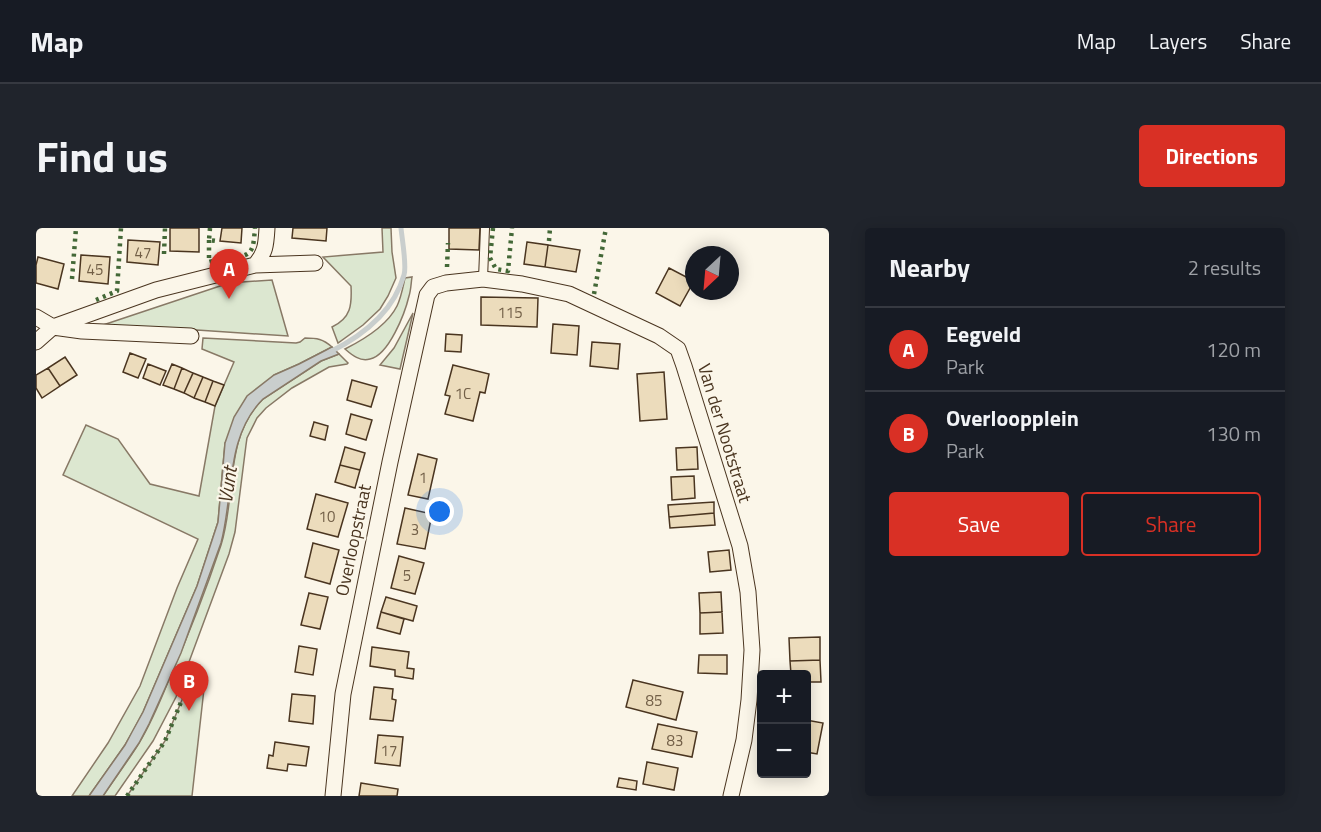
<!DOCTYPE html>
<meta charset="utf-8">
<style>
:root{--surface:#171b24;--page:#20242c;--text:#f1f3f6;--muted:#9ea1a6;--line:#363941;--accent:#d93025}
body{margin:0;font-family:"Titillium Web",sans-serif;background:var(--page);color:var(--text)}
.controls{position:absolute;right:18px;bottom:18px;display:grid;overflow:hidden;border-radius:6px;box-shadow:0 3px 15px #0003}
.controls button{width:54px;height:54px;display:grid;place-items:center;padding:0;border:0;border-bottom:2px solid var(--line);background:var(--surface);color:var(--text);font:30px sans-serif}
.compass{position:absolute;left:649px;top:18px;width:54px;height:54px;border-radius:50%;background:var(--surface);box-shadow:0 3px 15px #0003;rotate:206deg}
.you{position:absolute;left:404px;top:284px;width:21px;height:21px;margin:-15px;border:4px solid #fff;border-radius:50%;background:#1a73e8;box-shadow:0 0 0 9px #1a73e833}
.badge{display:grid;place-items:center;width:39px;height:39px;border-radius:50%;background:var(--accent);color:#fff;font-size:20px;font-weight:700}
.pin{position:absolute;translate:-50% -50px;filter:drop-shadow(0 2px 3px #0008)}
.pin::after{content:'';position:absolute;top:32px;width:21px;height:18px;background:inherit;clip-path:polygon(0 0,100% 0,50% 100%)}
.list{margin:0;padding:0;list-style:none}
h2{display:flex;justify-content:space-between;align-items:center;height:78px;margin:0;padding:0 24px;font-size:26px}
h2 small{font-size:20px;font-weight:400;color:var(--muted)}
.list li{display:grid;grid-template-columns:39px 1fr auto;gap:18px;align-items:center;box-sizing:border-box;height:84px;padding:0 24px;border-top:2px solid var(--line)}
.list b{display:block;font-size:22px;white-space:nowrap}
.list p{margin:0;font-size:20px;white-space:nowrap;color:var(--muted)}
.list em{font-size:20px;font-style:normal;color:var(--muted)}
.actions{display:flex;gap:12px;padding:18px 24px}
.actions a{flex:1;padding:14px 0;border:2px solid var(--accent);border-radius:6px;text-align:center;font-size:21px;color:var(--accent)}
.actions .main{background:var(--accent);color:#fff}
.map{position:relative;flex:none;width:793px;height:568px;overflow:hidden;border-radius:6px}
header{display:flex;align-items:center;gap:36px;box-sizing:border-box;height:84px;padding:0 30px;background:var(--surface);border-bottom:2px solid var(--line)}
header strong{font-size:28px}
nav{display:flex;gap:33px;margin-inline-start:auto;font-size:21px}
.intro{display:flex;align-items:center;justify-content:space-between;box-sizing:border-box;height:144px;padding:0 36px}
h1{margin:0;font-size:42px}
.button{padding:15px 27px;border-radius:6px;background:var(--accent);color:#fff;font-size:21px;font-weight:700}
main{display:flex;gap:36px;padding:0 36px}
aside{flex:1;background:var(--surface);border-radius:6px;box-shadow:0 3px 15px #0003}
.map>svg:first-child{display:block}
.green{fill:#dce7d0;stroke:#887966;stroke-width:1.5}
.water{fill:#c9cecd;stroke:#887966;stroke-width:1.5}
.lines{fill:none;stroke-linecap:round;stroke-linejoin:round}
.stream{stroke:#c9cecd;stroke-width:5}
.building{fill:#ecdcbc;stroke:#4a3520;stroke-width:1.5}
.service-casing{stroke:#4a3520;stroke-width:10}
.minor-casing{stroke:#4a3520;stroke-width:17}
.service{stroke:#fbf6e9;stroke-width:8}
.minor{stroke:#fbf6e9;stroke-width:15}
.hedge{stroke:#436837;stroke-width:4.5;stroke-dasharray:3 4.5;stroke-linecap:butt}
.labels{text-anchor:middle;dominant-baseline:central;stroke-width:4.5;stroke-linejoin:round;paint-order:stroke}
.number-label{font-size:15px;fill:#725f47}
.street-label{font-size:18px;fill:#4a3520;stroke:#fbf6e9}
.water-label{font-size:20px;font-style:italic;fill:#4a3520;stroke:#fbf6e9}
</style>
<header>
<strong>Map</strong>
<nav><a>Map</a><a>Layers</a><a>Share</a></nav>
</header>
<div class="intro"><h1>Find us</h1><a class="button">Directions</a></div>
<main>
<div class="map">
<svg width="793" height="568" viewBox="0 0 793 568">
<rect width="100%" height="100%" fill="#fbf6e9"/>
<path class="green" d="M346,0H355L356,24L360,50L352,68L344,81L327,97L302,115L296,99C315,90 316,77 315,58L287,29L347,24Z
M376,49C375,55 375,62 373,68C369,85 353,127 334,131C324,134 316,127 309,121C327,112 351,98 361,78C365,70 367,59 369,50Z
M236,52L252,108L161,102L107,103L58,100L184,58L206,54Z
M377,85L364,141L344,137L358,120Z
M167,110L260,115L264,114L269,110C281,110 287,111 296,119L263,136L238,147L189,215L182,294L161,358L107,484L96,505L89,517L53,568H36L72,515L104,458L141,360L162,311L27,247L50,197L82,211L114,256L163,268L179,178L198,134L166,121Z
M303,126L312,135L311,136L293,139L256,160L230,180L221,190L211,210L210,217L199,304L193,326L140,469L117,513L79,568H67C79,550 92,533 103,515C116,494 125,471 134,449C153,406 170,362 185,317C201,267 187,211 227,171L285,133Z
M155,450L169,452L156,568H91L129,513Z"/>
<path class="water" d="M296,119L303,126L285,133L227,171C189,209 198,267 185,315L145,425L113,496L103,515L67,568H53L89,517L96,504L107,484L161,358L182,294L189,215L198,189L211,168L238,147L263,136Z"/>
<g class="lines">
<path class="stream" d="M294,124C326,108 358,83 368,47C371,38 366,11 365,0"/>
</g>
<path class="building" d="M134,0H163V24L134,23Z
M186,0H206L205,15L184,13Z
M257,0H291L290,13L256,10Z
M413,0H444L443,22L413,21Z
M92,12L124,14L122,37L91,34Z
M491,14L512,17L509,39L488,36Z
M512,17L544,22L540,44L509,39Z
M45,27L74,29L72,56L43,53Z
M2,29L28,36L22,61L0,55V37Z
M633,40L658,53L644,78L620,65Z
M445,69L502,70L501,99L445,97Z
M517,96L543,98L541,127L515,125Z
M410,106L426,107L425,124L409,123Z
M556,114L584,116L582,141L554,138Z
M94,125L110,131L102,150L87,144Z
M29,129L41,147L24,158L12,140Z
M112,136L130,143L124,157L107,150Z
M136,136L146,140L138,161L127,157Z
M417,137L453,146L449,165L444,164L437,193L409,186L414,168L409,167Z
M12,140L24,158L6,170L0,160V147Z
M146,140L157,145L148,165L138,161Z
M628,144L631,191L604,193L601,146Z
M157,145L167,149L158,170L148,165Z
M167,149L177,153L169,174L158,170Z
M316,152L341,159L335,179L311,172Z
M177,153L188,157L179,178L169,174Z
M315,186L336,192L330,212L310,206Z
M278,194L292,198L289,212L274,208Z
M309,219L329,225L324,242L304,237Z
M661,219L662,241L641,242L640,220Z
M382,226L401,231L392,271L372,267Z
M304,237L324,242L319,260L299,254Z
M658,248L659,270L636,272L635,249Z
M280,266L312,275L302,309L271,301Z
M678,274V285L633,289L632,277Z
M369,280L396,286L389,321L361,316Z
M678,285L679,297L634,300L633,289Z
M277,315L303,322L294,356L269,349Z
M693,322L695,342L674,344L672,324Z
M363,328L388,335L379,366L355,360Z
M685,364L686,384L664,385L663,365Z
M273,365L292,369L284,401L265,397Z
M350,369L381,378L377,393L345,384Z
M345,384L368,391L364,406L341,400Z
M686,384L687,405L664,406V385Z
M784,409V432L754,433L753,410Z
M263,418L281,421L277,447L259,444Z
M336,419L373,424L371,440L378,441L377,451L359,448V442L334,438Z
M663,427H691V446L662,445Z
M784,432L785,454H770V446H755L754,433Z
M597,452L647,464L640,492L590,479Z
M338,459L357,461L356,471L360,472L357,493L334,491Z
M256,466L279,468L277,496L253,493Z
M770,492L787,495L781,526L770,524Z
M622,496L661,504L656,529L616,521Z
M342,507L367,509L364,538L339,535Z
M239,514L273,519L270,538L252,536L251,543L231,540L233,527L237,528Z
M611,534L642,540L638,562L607,556Z
M583,550L601,553L600,562L581,559Z
M325,555L362,561L361,568H323Z"/>
<g class="lines">
<g class="service-casing">
<path id="service" d="M447,51L449,0"/>
</g>
<g class="minor-casing">
<path id="minor" d="M219,37C230,24 230,16 231,0
M0,89L17,99L46,103L155,108
M0,114L17,99L120,62L219,37L279,35
M297,568L307,466L354,234L391,67L397,59L410,55L447,51L486,56L533,66L623,108L642,121L648,138L704,318L712,364L716,422L713,472L708,512L695,568"/>
</g>
<use href="#service" class="service"/>
<use href="#minor" class="minor"/>
<path class="hedge" d="M174,0L173,12L180,13
M457,0L454,30L460,41L472,43L476,0
M173,12V34L184,31
M513,13L514,0
M128,26L129,0
M194,30C218,28 217,22 219,0
M411,39L412,15
M36,51L40,0
M558,66L570,0
M60,72L81,63L85,0
M91,568L129,513L155,450"/>
</g>
<g class="labels">
<g class="number-label">
<text x="107" y="24">47</text>
<text x="59" y="41">45</text>
<text x="474" y="84">115</text>
<text x="427" y="165">1C</text>
<text x="387" y="249">1</text>
<text x="291" y="288">10</text>
<text x="379" y="301">3</text>
<text x="371" y="347">5</text>
<text x="618" y="472">85</text>
<text x="639" y="512">83</text>
<text x="353" y="522">17</text>
</g>
<g class="street-label">
<text transform="translate(689 205) rotate(73)">Van der Nootstraat</text>
<text transform="translate(317 312) rotate(-78)">Overloopstraat</text>
</g>
<g class="water-label">
<text transform="translate(191 257) rotate(-82)">Vunt</text>
</g>
</g>
</svg>
<div class="controls">
<button>+</button>
<button>−</button>
</div>
<svg class="compass" viewBox="-18 -18 36 36"><path d="M0-13l5 13h-10z" fill="#e53935"/><path d="M0 13l5-13h-10z" fill="#9ea1a6"/></svg>
<div class="you"></div>
<div class="pin badge" style="left:193px;top:71px">A</div>
<div class="pin badge" style="left:153px;top:483px">B</div>
</div>
<aside>
<h2>Nearby<small>2 results</small></h2>
<ul class="list">
<li><span class="badge">A</span><div><b>Eegveld</b><p>Park</p></div><em>120 m</em></li>
<li><span class="badge">B</span><div><b>Overloopplein</b><p>Park</p></div><em>130 m</em></li>
</ul>
<div class="actions"><a class="main">Save</a><a>Share</a></div>
</aside>
</main>
